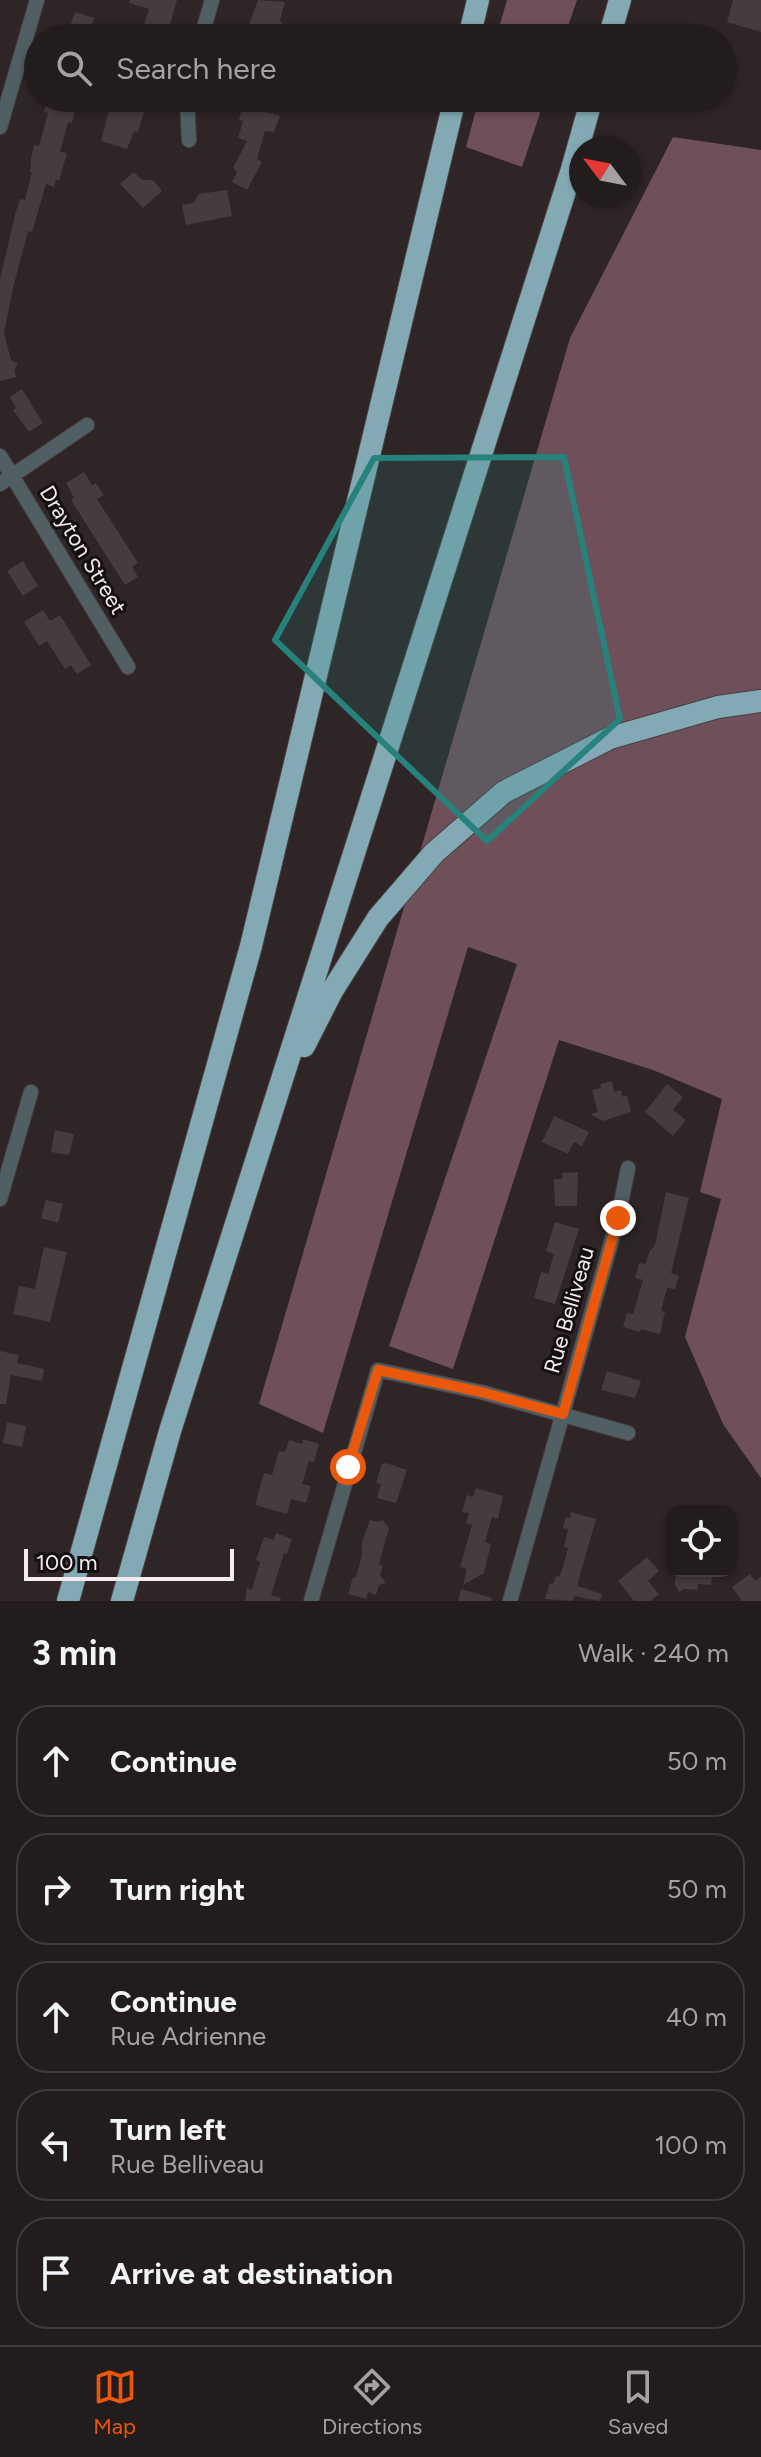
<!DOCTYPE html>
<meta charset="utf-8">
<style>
:root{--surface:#231c1d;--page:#2f292a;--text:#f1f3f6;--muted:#a3a1a4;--line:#403a3b;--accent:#ea580c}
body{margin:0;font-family:Figtree,sans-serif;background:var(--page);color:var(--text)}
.controls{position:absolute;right:24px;bottom:24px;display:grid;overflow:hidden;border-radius:16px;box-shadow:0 2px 6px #0004}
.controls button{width:72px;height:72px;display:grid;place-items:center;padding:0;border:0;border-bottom:2px solid var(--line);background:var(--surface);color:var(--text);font:40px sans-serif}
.compass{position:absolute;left:569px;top:136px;width:72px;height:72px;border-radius:50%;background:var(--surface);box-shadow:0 2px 6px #0004;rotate:302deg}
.scale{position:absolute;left:24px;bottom:20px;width:210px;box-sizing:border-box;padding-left:8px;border:4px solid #f3ebed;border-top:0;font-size:22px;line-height:28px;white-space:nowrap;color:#f3ebed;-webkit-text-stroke:6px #140f10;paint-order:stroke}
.stop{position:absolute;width:24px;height:24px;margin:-18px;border:6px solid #ea580c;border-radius:50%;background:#fff}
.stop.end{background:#ea580c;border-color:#fff;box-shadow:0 2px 8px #0008}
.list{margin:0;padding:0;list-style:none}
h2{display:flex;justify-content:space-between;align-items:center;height:104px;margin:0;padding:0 32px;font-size:34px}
h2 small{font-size:26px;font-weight:400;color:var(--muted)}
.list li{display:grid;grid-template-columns:52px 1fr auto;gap:24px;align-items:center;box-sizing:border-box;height:112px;margin:0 16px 16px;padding:0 16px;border:2px solid var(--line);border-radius:32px}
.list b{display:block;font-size:30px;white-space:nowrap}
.list p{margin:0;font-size:26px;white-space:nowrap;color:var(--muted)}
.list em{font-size:26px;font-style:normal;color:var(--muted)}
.icon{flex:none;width:44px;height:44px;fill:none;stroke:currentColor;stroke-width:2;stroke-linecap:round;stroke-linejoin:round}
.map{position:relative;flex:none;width:761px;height:1601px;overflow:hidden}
.search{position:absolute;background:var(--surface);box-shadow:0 2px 6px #0004;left:24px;right:24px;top:24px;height:88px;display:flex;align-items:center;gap:20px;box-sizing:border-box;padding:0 28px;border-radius:44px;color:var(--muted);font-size:30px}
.sheet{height:744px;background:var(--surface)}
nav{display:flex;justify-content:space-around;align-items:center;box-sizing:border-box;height:112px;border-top:2px solid var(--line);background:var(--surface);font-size:22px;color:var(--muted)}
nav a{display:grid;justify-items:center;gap:4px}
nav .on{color:var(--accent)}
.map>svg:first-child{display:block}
.forest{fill:#6f4f59}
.building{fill:#463b3e}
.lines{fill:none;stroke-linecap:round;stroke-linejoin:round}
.minor-casing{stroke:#4a4143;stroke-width:16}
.highway-casing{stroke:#4a4143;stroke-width:24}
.minor{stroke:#4f5f63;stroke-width:14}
.highway{stroke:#83aab4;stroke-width:22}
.route{stroke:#ea580c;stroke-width:10}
.marked{fill:#26827b;fill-opacity:0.2;stroke:#26827b;stroke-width:6;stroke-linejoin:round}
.labels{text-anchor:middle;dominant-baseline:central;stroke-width:6;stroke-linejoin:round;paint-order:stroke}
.street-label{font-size:22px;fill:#f3ebed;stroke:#140f10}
</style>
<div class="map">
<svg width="761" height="1601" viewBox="0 0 761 1601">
<rect width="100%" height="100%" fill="#2f2527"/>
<path class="forest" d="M507,0H577L564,38H496Z
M479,98H545L522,167L466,147Z
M673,137L761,150V1478L723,1424L685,1337L721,1199L700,1192L722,1099L653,1070L559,1040L453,1369L389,1346L517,964L468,947L323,1433L259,1404L570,338Z"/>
<path class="building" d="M130,0H177L166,38H140L149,9L129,3Z
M258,0L285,2L280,20L284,28L276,32L274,36L262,38L246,33Z
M733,0H761V32L727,22Z
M75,12L94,18L88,38H66Z
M48,98L76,106L72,123L68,122L60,152L67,153L59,181L56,180L54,187L46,184L32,232L28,231L13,288L4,333L11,360L18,364L14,370L16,377L0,381V279L15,215L20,199L25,200L32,172H30L31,159L34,145L39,146L48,113L44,112Z
M119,98H148L138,132L134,131L127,149L101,141L110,107L116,109Z
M243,105L280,116L274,132L265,131L257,159L262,162L247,190L232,182L237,172L233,168L247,141L238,138L243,121L239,120Z
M134,172L142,180H153L162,191L143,208L120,184Z
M227,190L232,216L186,225L182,205L193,203L199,194Z
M22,389L43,423L29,432L13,410L16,408L10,397Z
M84,472L92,485L96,483L104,495L97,499L138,563L132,567L138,577L125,585L71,500L74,498L66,483Z
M23,561L38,586L23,596L7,571Z
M43,610L50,621L60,615L91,665L77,674L71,665L65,669L47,641L39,646L24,622Z
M612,1081L614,1092L621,1090L622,1097L627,1095L631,1112L603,1121L590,1114L598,1112L592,1090L601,1088L600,1084Z
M667,1084L683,1097L673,1110L686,1120L673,1136L645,1112Z
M554,1116L589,1132L582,1146L574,1142L568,1154L542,1142Z
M55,1130L74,1134L69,1155L51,1152Z
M578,1172L577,1206H555L554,1179H562V1173Z
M666,1192L689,1198L671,1273L679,1276L675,1289L667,1288L661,1311L665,1312L660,1334L641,1329L640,1332L623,1327L627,1313L633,1314L643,1280L635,1278L639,1263L645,1264L650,1251L655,1245Z
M46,1200L63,1204L58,1223L41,1218Z
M555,1222L579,1229L555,1304L534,1298L541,1272L548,1274L554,1254L546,1251Z
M44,1247L67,1252L50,1322L13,1314L19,1286L35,1289Z
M0,1351L19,1355L17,1363L44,1369L42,1381L11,1375L6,1404H0Z
M607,1371L641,1381L635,1398L601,1390Z
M7,1422L26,1426L22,1447L3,1443Z
M303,1439L319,1444L314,1462L309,1461L302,1484L311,1486L306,1503L291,1499L287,1514L255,1505L264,1473L272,1475L279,1451L285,1452L289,1440L302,1444Z
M386,1463L407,1470L396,1503L377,1498L381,1484L376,1483L382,1464Z
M476,1488L503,1496L498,1519L492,1517L485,1542L491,1544L484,1573L463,1585L467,1569L460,1567L472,1525L466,1523L469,1513L462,1512L467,1495L473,1497Z
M571,1512L596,1519L577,1586L602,1594L600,1601L574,1596L573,1601L545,1599L550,1583L553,1584L556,1576L559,1577L562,1570L568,1548L564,1547L568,1529L563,1528L566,1517L570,1518Z
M370,1520L378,1522L383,1520L389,1528L379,1564L383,1566L380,1575L386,1583L379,1585L376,1595L368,1592L366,1599L348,1594L353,1577H356L362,1555V1542Z
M276,1533L292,1539L287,1554L284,1553L271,1595L281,1598L280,1601H245L247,1588L252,1590L260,1562L256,1560L264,1537L274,1540Z
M647,1557L659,1571L648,1581L659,1594L650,1601H634L618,1581Z
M676,1571H713L711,1585L698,1584L697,1590L684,1589L679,1592L675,1585Z
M750,1574L755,1581L761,1577V1601H742L732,1587Z
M461,1589L492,1598L491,1601H458Z"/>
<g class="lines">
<g class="minor-casing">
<path id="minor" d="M201,38L212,0
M187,98L189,140
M0,127L37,0
M0,456L128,667
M0,484L87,425
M0,1199L31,1092
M311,1601L378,1370L481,1392L628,1433
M510,1601L618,1218L628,1168"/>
</g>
<g class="highway-casing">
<path id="highway" d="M469,38L478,0
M609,38L620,0
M304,1046L332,991L378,918L434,853L504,792L610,738L718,707L761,701
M68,1601L251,946L455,98
M122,1601L170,1431L572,169L592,98"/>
</g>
<use href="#minor" class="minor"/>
<use href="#highway" class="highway"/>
</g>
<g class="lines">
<path class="route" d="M348,1467L378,1370L481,1392L563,1414L618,1218"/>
</g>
<path class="marked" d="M564,457L620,719L487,841L275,640L374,458Z"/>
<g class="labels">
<g class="street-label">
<text transform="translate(83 550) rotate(59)">Drayton Street</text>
<text transform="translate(569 1310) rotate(-74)">Rue Belliveau</text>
</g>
</g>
</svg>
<div class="controls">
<button><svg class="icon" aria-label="locate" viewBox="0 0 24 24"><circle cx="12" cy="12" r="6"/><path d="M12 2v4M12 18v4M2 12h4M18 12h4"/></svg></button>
</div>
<svg class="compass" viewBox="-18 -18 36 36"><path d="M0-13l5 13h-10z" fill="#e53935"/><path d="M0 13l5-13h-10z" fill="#a3a1a4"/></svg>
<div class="scale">100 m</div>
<div class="stop" style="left:348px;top:1467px"></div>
<div class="stop end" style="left:618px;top:1218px"></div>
<div class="search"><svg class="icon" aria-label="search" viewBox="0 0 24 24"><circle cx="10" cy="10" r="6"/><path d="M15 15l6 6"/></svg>Search here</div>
</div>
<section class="sheet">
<h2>3 min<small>Walk · 240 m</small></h2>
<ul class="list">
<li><svg class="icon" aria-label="ahead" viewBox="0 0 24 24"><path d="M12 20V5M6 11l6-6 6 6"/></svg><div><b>Continue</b></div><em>50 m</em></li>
<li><svg class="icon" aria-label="right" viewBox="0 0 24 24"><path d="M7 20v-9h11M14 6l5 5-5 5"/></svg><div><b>Turn right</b></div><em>50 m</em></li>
<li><svg class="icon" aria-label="ahead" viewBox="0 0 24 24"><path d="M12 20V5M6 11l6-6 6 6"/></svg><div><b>Continue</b><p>Rue Adrienne</p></div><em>40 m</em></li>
<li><svg class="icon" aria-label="left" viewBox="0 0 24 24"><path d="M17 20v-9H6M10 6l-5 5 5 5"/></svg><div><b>Turn left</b><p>Rue Belliveau</p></div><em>100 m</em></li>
<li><svg class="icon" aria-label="arrive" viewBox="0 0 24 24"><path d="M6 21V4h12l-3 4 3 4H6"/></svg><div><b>Arrive at destination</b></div></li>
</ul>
</section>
<nav>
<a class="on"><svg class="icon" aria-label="map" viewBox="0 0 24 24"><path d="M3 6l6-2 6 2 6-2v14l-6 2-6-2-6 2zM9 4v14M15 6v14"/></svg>Map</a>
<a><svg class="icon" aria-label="directions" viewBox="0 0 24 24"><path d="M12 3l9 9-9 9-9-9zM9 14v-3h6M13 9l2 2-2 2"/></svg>Directions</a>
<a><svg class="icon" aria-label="saved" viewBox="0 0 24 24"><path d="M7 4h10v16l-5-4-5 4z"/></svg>Saved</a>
</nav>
